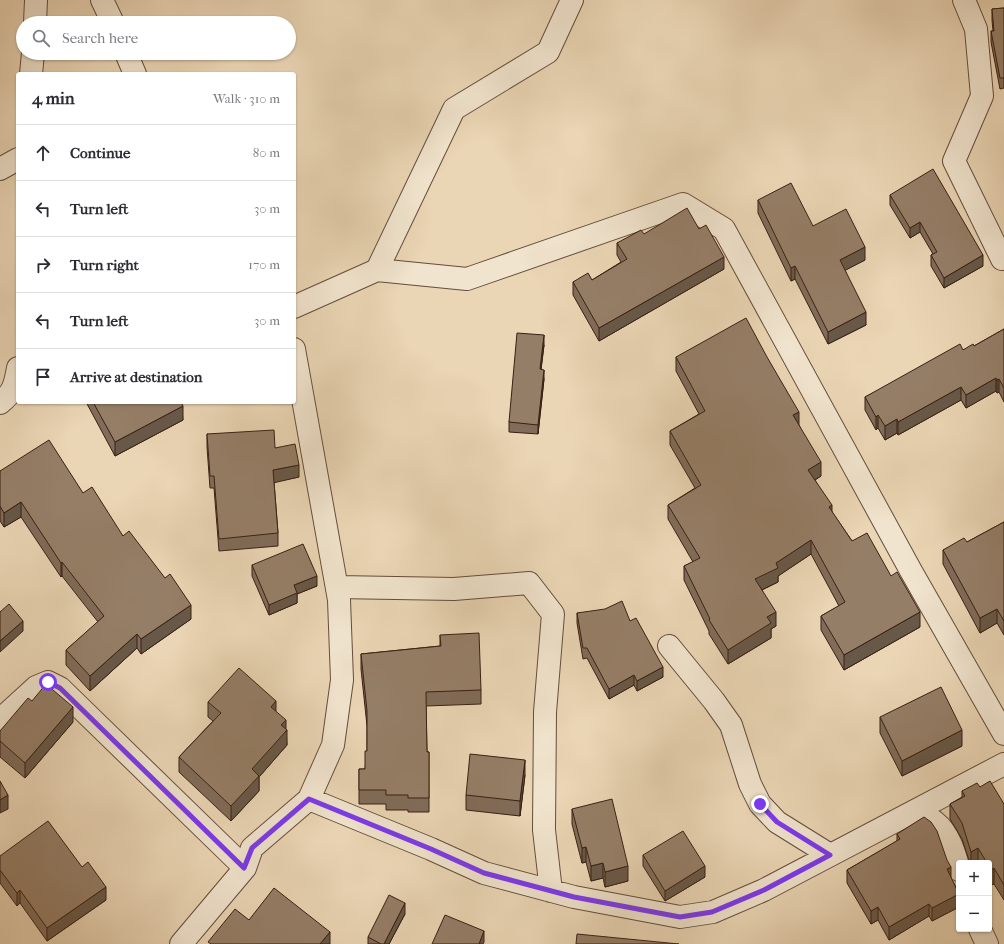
<!DOCTYPE html>
<meta charset="utf-8">
<style>
:root{--surface:#fff;--page:#f2f2f3;--text:#2b2b33;--muted:#7c7c81;--line:#e1e1e2}
body{margin:0;font-family:"IM FELL French Canon",serif;background:var(--page);color:var(--text)}
.controls{position:absolute;right:12px;bottom:12px;display:grid;overflow:hidden;border-radius:4px;box-shadow:0 1px 3px #0004}
.controls button{width:36px;height:36px;display:grid;place-items:center;padding:0;border:0;border-bottom:1px solid var(--line);background:var(--surface);color:var(--text);font:20px sans-serif}
.stop{position:absolute;width:12px;height:12px;margin:-9px;border:3px solid #7c3aed;border-radius:50%;background:#fff}
.stop.end{background:#7c3aed;border-color:#fff;box-shadow:0 1px 4px #0008}
.list{margin:0;padding:0;list-style:none}
h2{display:flex;justify-content:space-between;align-items:center;height:52px;margin:0;padding:0 16px;font-size:17px}
h2 small{font-size:13px;font-weight:400;color:var(--muted)}
.list li{display:grid;grid-template-columns:26px 1fr auto;gap:12px;align-items:center;box-sizing:border-box;height:56px;padding:0 16px;border-top:1px solid var(--line)}
.list b{display:block;font-size:15px;white-space:nowrap}
.list em{font-size:13px;font-style:normal;color:var(--muted)}
.icon{flex:none;width:22px;height:22px;fill:none;stroke:currentColor;stroke-width:2;stroke-linecap:round;stroke-linejoin:round}
.map{position:relative;flex:none;width:1004px;height:944px;overflow:hidden}
.search{position:absolute;background:var(--surface);box-shadow:0 1px 3px #0004;left:16px;top:16px;width:280px;height:44px;display:flex;align-items:center;gap:10px;box-sizing:border-box;padding:0 14px;border-radius:22px;color:var(--muted);font-size:15px}
.panel{position:absolute;background:var(--surface);box-shadow:0 1px 3px #0004;left:16px;top:72px;width:280px;height:332px;border-radius:4px}
.map>svg:first-child{display:block}
.lines{fill:none;stroke-linecap:round;stroke-linejoin:round}
.minor-casing{stroke:#644d3b;stroke-width:24}
.minor{stroke:#f1e4ce;stroke-width:22}
.wall{fill:#806c59;stroke:#382013}
.shaded-wall{fill:#685848;stroke:#382013}
.building{fill:#957e67;stroke:#382013}
.route{stroke:#7c3aed;stroke-width:5}
</style>
<div class="map">
<svg width="1004" height="944" viewBox="0 0 1004 944">
<rect width="100%" height="100%" fill="#ead5b4"/>
<filter id="stains"><feTurbulence type="fractalNoise" baseFrequency=".005" numOctaves="4"/><feColorMatrix values="0 0 0 0 .2 0 0 0 0 .09 0 0 0 0 .02 0 0 0 .5 -.17"/></filter>
<radialGradient id="worn" r=".72"><stop offset=".6" stop-color="#630" stop-opacity="0"/><stop offset="1" stop-color="#630" stop-opacity=".3"/></radialGradient>
<g class="lines">
<g class="minor-casing">
<path id="minor" d="M102,0L113,23
M964,0L976,29L982,96L954,161L1002,259
M35,23L36,0
M126,53L135,74
M31,74L33,53
M0,169L18,159
M377,270L467,279L683,204L724,229L911,571L1004,734
M294,307L377,270L454,109L548,52L572,0
M0,403C14,392 15,384 18,368
M337,587L454,589L529,583L553,614L545,712L544,830L551,891
M669,646L714,701L731,725L750,784L760,804L777,822L830,855
M0,720L36,687L48,682L60,688L245,868
M309,799L431,849L484,873L574,897L680,917L713,912L764,890L1004,764
M916,811C922,814 930,818 935,822C949,833 955,854 959,870
M980,929L987,944
M181,944L245,868L252,848L309,799L333,745L342,680L339,600L294,349"/>
</g>
<use href="#minor" class="minor"/>
</g>
<path class="wall" d="M1004,8V88L1000,89L991,42V31H993L992,20V9Z
M890,195L983,266L944,288L931,266V255L933,254L920,232L910,238L890,205Z
M758,200L813,226L865,260L845,270L866,325L828,344L795,279L791,281L758,213Z
M644,234L724,269L599,341L573,295V282L592,280L621,262L617,255V243Z
M1004,329V402L999,392L997,393L996,391L966,408L961,400L898,435L897,433L885,440L878,428L876,430L865,410V397L963,350L974,346Z
M544,345L541,369L544,379L538,434L509,432V422Z
M676,357L799,425L821,476L815,480L832,512L852,541L920,627L844,670L821,630V616L839,606L811,554L778,576V582L762,590L776,626L771,629V638L728,664L709,634V631L684,580V566L693,562L668,519V505L695,488L670,445V431L699,414L676,371Z
M86,402H181L183,420L115,456Z
M207,434L275,448L299,477L274,482L278,533V546L219,551L214,488H210L207,447Z
M0,471L83,493L123,536L191,619L141,654L137,648L90,691L66,665V650L98,622L62,576L61,577L21,517L4,527L0,521Z
M1004,522V635L997,623L980,633L943,564V550L967,542Z
M252,565L317,586L297,594V603L269,615L252,576Z
M577,613L630,621L663,677L637,691L634,685L609,699L587,658L583,659L577,623Z
M440,635L481,690V704L426,706L427,752H429V812H408V810H386V804H359V769H365L367,751V726L361,669V654L440,646Z
M32,701L73,722L25,778L0,757V731Z
M208,702L286,729L287,745L259,777V791L231,821L179,772V757L213,721L208,717Z
M880,717L962,746L902,776L880,733Z
M525,775L520,816L466,810V795Z
M980,787L1004,804V900L994,884L991,885L989,882V863H970L962,839L950,819V804L962,797V791Z
M572,809L628,881L605,887L603,878L591,881L586,862L582,863L572,824Z
M897,834L951,878L959,893V907L932,921L929,916L889,940L878,920L871,924L847,883V870L897,841Z
M643,855L705,877L665,901L643,866Z
M0,856L106,900L47,941L20,903L17,906L0,883Z
M405,914L389,944H368V937Z"/>
<path class="shaded-wall" d="M920,222V232L910,238V228Z
M865,247V260L840,273V260Z
M983,255V266L944,288V278Z
M724,257V269L599,341V328Z
M795,266V279L791,281V268Z
M866,312V325L828,344V332Z
M544,335V345L540,378V369Z
M544,370V379L538,434V425Z
M996,378V391L966,408V395Z
M999,379V392L997,393V380Z
M961,387V400L898,435V422Z
M183,406V420L115,456V442Z
M799,412V426L793,415Z
M878,415V428L876,430V417Z
M897,419V433L885,440V426Z
M821,462V476L808,484V470Z
M299,465V477L273,483V470Z
M21,502V517L4,527V513Z
M832,505V519L829,507Z
M811,540V554L778,576V582L755,593V579L776,563Z
M62,562V576L61,577V563Z
M317,576V586L297,594V603L269,615V605L294,585Z
M191,605V619L141,654V639Z
M997,609V623L980,633V618Z
M776,612V626L771,629V638L728,664V650L767,617Z
M920,612V627L844,670V655Z
M23,621V631L0,652V641Z
M137,634V648L90,691V676Z
M663,667V677L637,691V681Z
M634,675V685L609,699V689Z
M276,701V716L271,707Z
M73,707V722L25,778V763Z
M286,720V732L287,730V745L259,777V791L231,821V806L252,769L281,725Z
M962,730V746L902,776V761Z
M525,760V775L520,816V801Z
M8,795V809L0,813V800Z
M586,847V862L582,863V848Z
M978,848V863H971V852Z
M603,863V878L591,881V866Z
M628,866V881L605,887V872Z
M705,866V877L665,901V891Z
M951,867V879L947,869Z
M994,868V884L991,885V870Z
M106,887V900L47,941V928Z
M20,890V903L17,906V893Z
M959,894V907L932,921V908Z
M405,903V914L389,944H384Z
M929,904V916L889,940V927Z
M878,907V920L871,924V911Z
M484,931V942L483,944H479Z
M330,932V944H320Z"/>
<path class="building" d="M1004,8V78H1000L991,31H994L992,9Z
M933,169L983,255L944,278L931,255L937,252L920,222L910,228L890,195Z
M791,183L813,226L846,209L865,247L840,260L866,312L828,332L795,266L791,268L758,200Z
M687,208L699,229L706,225L724,257L599,328L573,282L588,273L592,280L627,259L617,243L641,230L644,234Z
M746,318L767,357L799,412L793,415L821,462L808,470L832,505L829,507L852,541L867,533L891,576L897,572L920,612L844,655L821,616L845,602L811,540L776,563L778,568L755,579L776,612L767,617L771,623L728,650L709,620L710,619L684,566L700,558L668,505L701,485L670,431L705,411L676,357Z
M1004,329V388L999,379L997,380L996,378L966,395L961,387L898,422L897,419L885,426L878,415L876,417L865,397L960,344L963,350L973,344L974,346Z
M517,333L544,335L540,369L544,370L538,425L509,422Z
M93,402H181L183,406L115,442Z
M274,430L275,448L295,444L299,465L273,470L278,533L219,539L214,476H210L207,434Z
M49,440L83,493L92,487L123,536L129,531L165,578L170,574L191,605L141,639L137,634L90,676L66,650L104,616L62,562L61,563L21,502L4,513L0,506V471Z
M1004,522V621L997,609L980,618L943,550L964,538L967,542Z
M303,544L317,576L294,585L297,593L269,605L252,565Z
M622,601L630,621L636,618L663,667L637,681L634,675L609,689L587,648H583L577,613L605,609Z
M9,604L23,621L0,641V612Z
M479,633L481,690L426,692L427,752H429V798H408V795H386V790H359V769H365V751H367V711L361,654L441,646L440,635Z
M239,668L276,701L271,707L286,720L281,725L287,730L252,769L259,776L231,806L179,757L221,713L208,702Z
M46,684L73,707L25,763L0,741V731L28,698L32,701Z
M941,687L962,730L902,761L880,717Z
M470,754L525,760L520,801L466,795Z
M0,781L8,795L0,800Z
M990,781L1004,804V885L994,868L991,870L989,866V863H987L978,848L971,852L962,823L950,804L965,796L962,791L977,783L980,787Z
M612,799L628,866L605,872L603,863L591,866L586,847L582,848L572,809Z
M924,817L931,822L937,831L947,860L951,867L947,869L959,894L932,908L929,904L889,927L878,907L871,911L847,870L900,839L897,834Z
M48,821L82,867L88,862L106,887L47,928L20,890L17,893L0,870V856Z
M683,831L705,866L665,891L643,855Z
M274,888L330,932L320,944H211L208,942L235,909L249,920Z
M389,895L405,903L384,944H381L368,937Z
M445,915L484,931L479,944H432Z
M577,934L679,944H576Z"/>
<g class="lines">
<path class="route" d="M48,682L60,688L244,868L252,848L309,799L431,849L484,873L574,897L680,917L712,912L764,890L830,855L777,822L760,804"/>
</g>
<rect width="100%" height="100%" filter="url(#stains)"/>
<rect width="100%" height="100%" fill="url(#worn)"/>
</svg>
<div class="controls">
<button>+</button>
<button>−</button>
</div>
<div class="stop" style="left:48px;top:682px"></div>
<div class="stop end" style="left:760px;top:804px"></div>
<div class="search"><svg class="icon" aria-label="search" viewBox="0 0 24 24"><circle cx="10" cy="10" r="6"/><path d="M15 15l6 6"/></svg>Search here</div>
<section class="panel">
<h2>4 min<small>Walk · 310 m</small></h2>
<ul class="list">
<li><svg class="icon" aria-label="ahead" viewBox="0 0 24 24"><path d="M12 20V5M6 11l6-6 6 6"/></svg><div><b>Continue</b></div><em>80 m</em></li>
<li><svg class="icon" aria-label="left" viewBox="0 0 24 24"><path d="M17 20v-9H6M10 6l-5 5 5 5"/></svg><div><b>Turn left</b></div><em>30 m</em></li>
<li><svg class="icon" aria-label="right" viewBox="0 0 24 24"><path d="M7 20v-9h11M14 6l5 5-5 5"/></svg><div><b>Turn right</b></div><em>170 m</em></li>
<li><svg class="icon" aria-label="left" viewBox="0 0 24 24"><path d="M17 20v-9H6M10 6l-5 5 5 5"/></svg><div><b>Turn left</b></div><em>30 m</em></li>
<li><svg class="icon" aria-label="arrive" viewBox="0 0 24 24"><path d="M6 21V4h12l-3 4 3 4H6"/></svg><div><b>Arrive at destination</b></div></li>
</ul>
</section>
</div>
